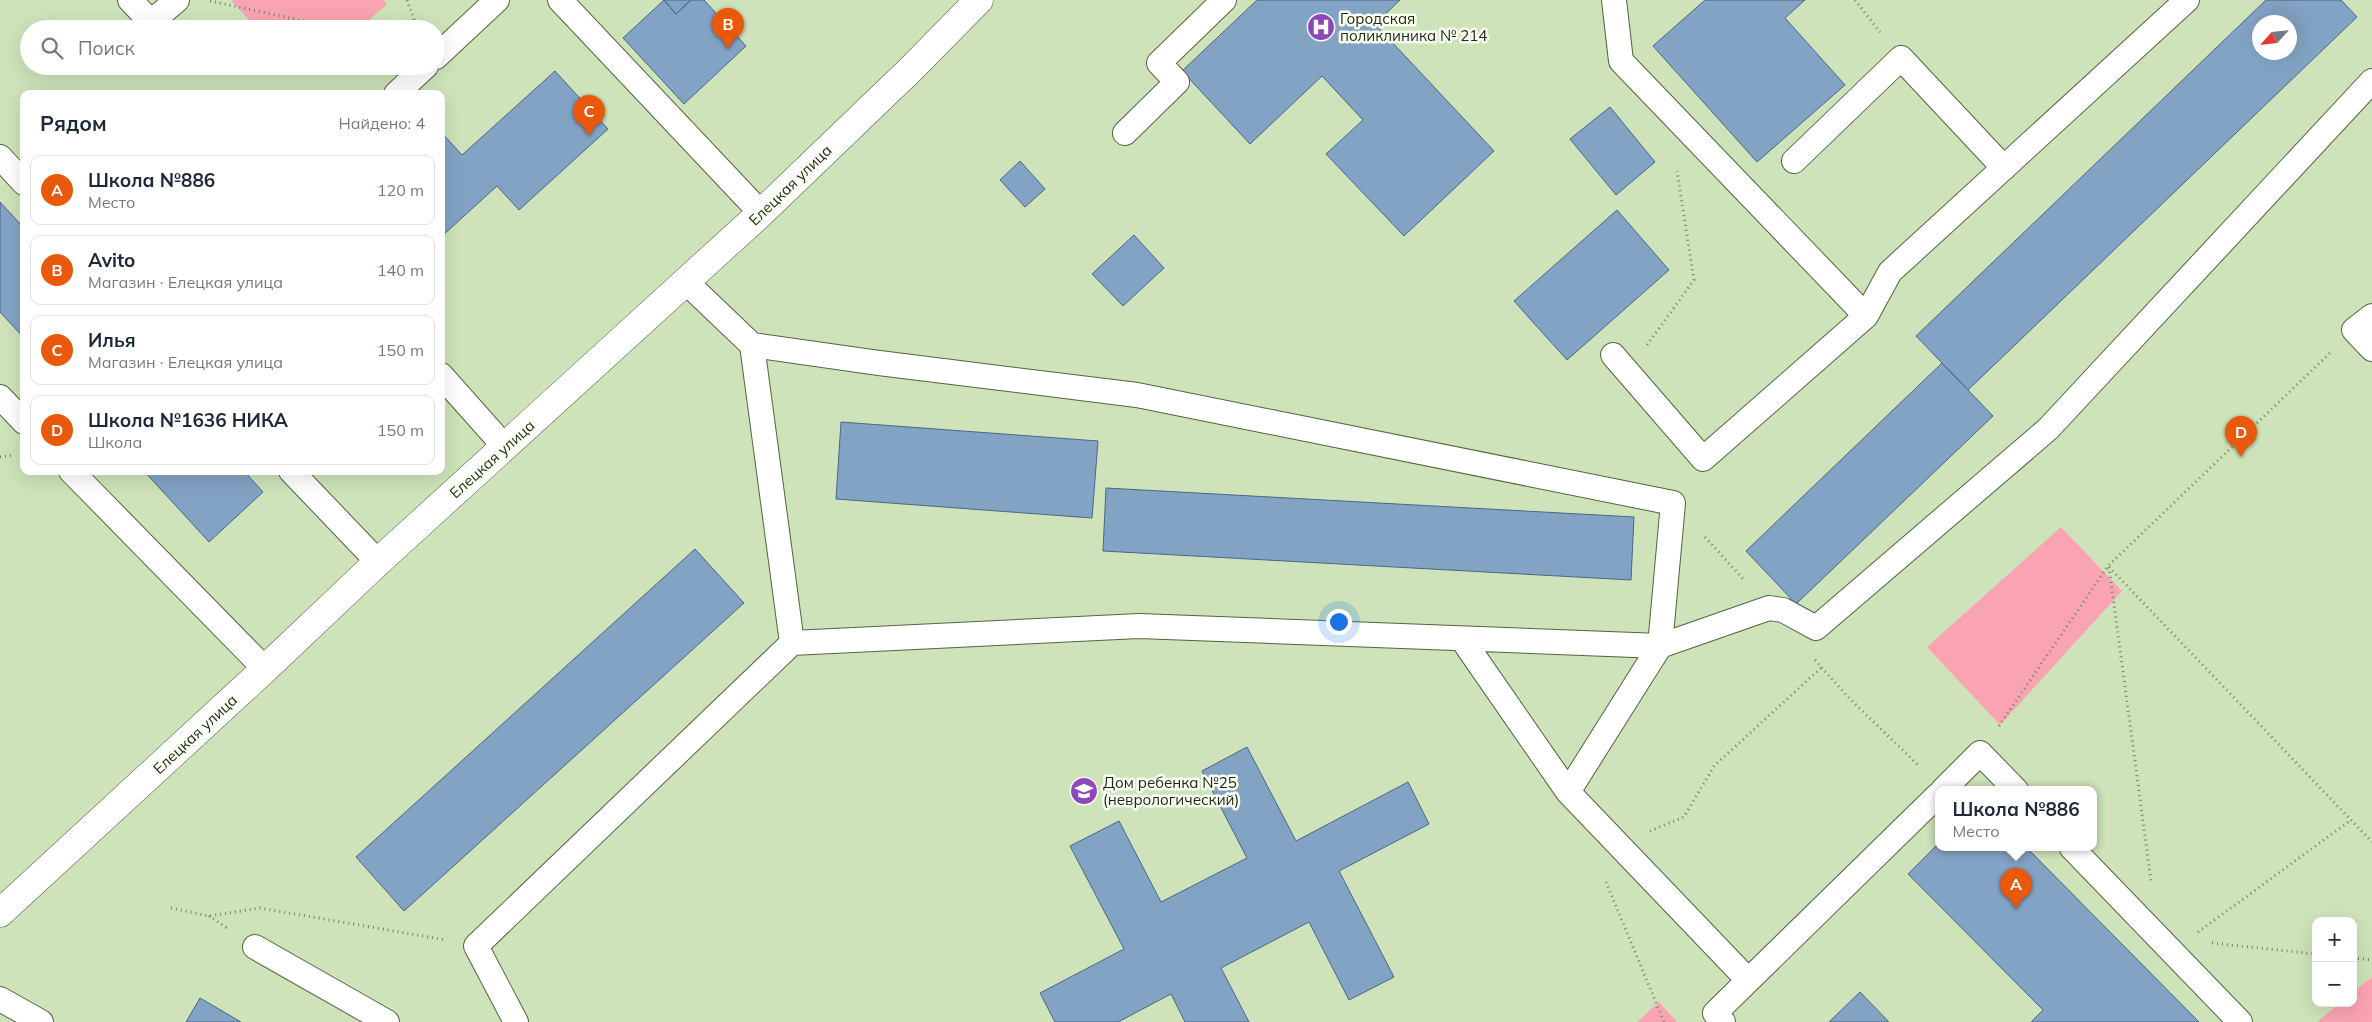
<!DOCTYPE html>
<html lang="ru">
<meta charset="utf-8">
<style>
:root{--surface:#fff;--page:#f6f6f7;--text:#1f2937;--muted:#747a83;--line:#e0e1e3;--accent:#ea580c}
body{margin:0;font-family:Mulish,sans-serif;background:var(--page);color:var(--text)}
.controls{position:absolute;right:15px;bottom:15px;display:grid;overflow:hidden;border-radius:10px;box-shadow:0 5px 20px #0002}
.controls button{width:45px;height:45px;display:grid;place-items:center;padding:0;border:0;border-bottom:1px solid var(--line);background:var(--surface);color:var(--text);font:25px sans-serif}
.compass{position:absolute;left:2252px;top:15px;width:45px;height:45px;border-radius:50%;background:var(--surface);box-shadow:0 5px 20px #0002;rotate:243deg}
.you{position:absolute;left:1338px;top:621px;width:18px;height:18px;margin:-12px;border:4px solid #fff;border-radius:50%;background:#1a73e8;box-shadow:0 0 0 8px #1a73e833}
.badge{display:grid;place-items:center;width:32px;height:32px;border-radius:50%;background:var(--accent);color:#fff;font-size:16px;font-weight:700}
.pin{position:absolute;translate:-50% -41px;filter:drop-shadow(0 1px 2px #0008)}
.pin::after{content:'';position:absolute;top:26px;width:18px;height:15px;background:inherit;clip-path:polygon(0 0,100% 0,50% 100%)}
.popup{position:absolute;left:1935px;top:786px;width:162px;height:65px;box-sizing:border-box;display:grid;place-content:center;border-radius:10px;background:var(--surface);filter:drop-shadow(0 1px 4px #0005);font-size:16px;white-space:nowrap;color:var(--muted)}
.popup b{font-size:19px;color:var(--text)}
.popup::after{content:'';position:absolute;left:50%;top:100%;margin-left:-10px;border:10px solid transparent;border-top-color:var(--surface)}
.list{margin:0;padding:0;list-style:none}
h2{display:flex;justify-content:space-between;align-items:center;height:65px;margin:0;padding:0 20px;font-size:21px}
h2 small{font-size:16px;font-weight:400;color:var(--muted)}
.list li{display:grid;grid-template-columns:32px 1fr auto;gap:15px;align-items:center;box-sizing:border-box;height:70px;margin:0 10px 10px;padding:0 10px;border:1px solid var(--line);border-radius:10px}
.list b{display:block;font-size:19px;white-space:nowrap}
.list p{margin:0;font-size:16px;white-space:nowrap;color:var(--muted)}
.list em{font-size:16px;font-style:normal;color:var(--muted)}
.icon{flex:none;width:28px;height:28px;fill:none;stroke:currentColor;stroke-width:2;stroke-linecap:round;stroke-linejoin:round}
.map{position:relative;flex:none;width:2372px;height:1022px;overflow:hidden}
.search{position:absolute;background:var(--surface);box-shadow:0 5px 20px #0002;left:20px;top:20px;width:425px;height:55px;display:flex;align-items:center;gap:12px;box-sizing:border-box;padding:0 18px;border-radius:28px;color:var(--muted);font-size:19px}
.panel{position:absolute;background:var(--surface);box-shadow:0 5px 20px #0002;left:20px;top:90px;width:425px;height:385px;border-radius:10px}
.map>svg:first-child{display:block}
.green{fill:#faa4b2}
.building{fill:#83a3c4;stroke:#496786;fill-rule:evenodd}
.lines{fill:none;stroke-linecap:round;stroke-linejoin:round}
.service-casing{stroke:#536540;stroke-width:26}
.tertiary-casing{stroke:#536540;stroke-width:29}
.path{stroke:#758367;stroke-width:3;stroke-dasharray:1 4;stroke-linecap:butt}
.service{stroke:#fff;stroke-width:24}
.tertiary{stroke:#fff;stroke-width:28}
.labels{text-anchor:middle;dominant-baseline:central;stroke-width:5;stroke-linejoin:round;paint-order:stroke}
.poi-label{font-size:15px;fill:#1e2516;stroke:#f8fff2;text-anchor:start}
.street-label{font-size:15px;fill:#1e2516;stroke:#f8fff2}
</style>
<div class="map">
<svg width="2372" height="1022" viewBox="0 0 2372 1022">
<rect width="100%" height="100%" fill="#cee3b9"/>
<path class="green" d="M231,0H384L387,4L359,29H257Z
M2061,527L2122,591L2000,725L1927,647Z
M2372,977V1022H2317L2340,1003H2353V992Z
M1659,1002L1677,1022H1637Z"/>
<path class="building" d="M664,0L676,14L691,0H704L746,46L684,104L623,38Z
M664,0H691L676,14Z
M1257,0H1400L1375,24L1494,151L1404,236L1326,154L1363,120L1322,76L1250,144L1182,71Z
M1705,0H1805L1785,18L1845,85L1757,162L1653,46Z
M2266,0H2341L2357,17L1968,390L1916,336ZM2260,22H2290V52H2260Z
M555,71L608,129L519,210L497,186L441,237V132L462,155Z
M1610,107L1655,162L1616,195L1570,139Z
M1020,161L1045,189L1025,207L1000,180Z
M0,202L24,228V338L0,312Z
M1617,210L1669,270L1567,360L1514,301Z
M1134,235L1164,268L1123,306L1092,274Z
M1942,363L1993,416L1796,604L1746,551Z
M841,422L1098,441L1092,518L836,499Z
M144,471H244L263,492L209,542Z
M1106,488L1634,517L1631,580L1103,551Z
M695,549L744,603L404,911L356,857Z
M1247,747L1296,841L1408,782L1429,824L1339,871L1394,977L1349,1000L1309,922L1221,968L1249,1022H1185L1171,994L1118,1022H1055L1040,993L1124,949L1070,846L1119,821L1161,902L1247,858L1202,771Z
M1938,844V848H2027L2199,1022H2031L2043,1010L1908,874Z
M1860,992L1889,1022H1829Z
M200,998L241,1022H186Z"/>
<g class="lines">
<g class="service-casing">
<path id="service" d="M130,0L151,22L177,0
M560,0L761,213
M1614,0L1621,61L1866,316
M436,57L497,0
M396,94L426,66
M1125,133L1177,82L1159,63L1224,0
M0,157L24,183
M1794,161L1901,58L2004,168
M686,282L752,345L792,643L1139,626L1660,646L1673,503L1137,395L879,363L752,345
M2372,316L2354,330L2372,349
M1613,355L1703,459L1866,316L1890,272L2187,0
M441,375L505,447
M0,397L24,422
M71,471L265,669
M291,471L378,562
M1462,639L1568,792L1660,646L1769,608L1783,610L1816,628L2048,429L2372,81
M1943,790L1980,753L2016,790
M1568,792L1748,980
M2072,848L2240,1022
M255,947L387,1022
M0,999L41,1022
M516,1022L476,946L792,643
M1723,1022L1715,1013L1938,795"/>
</g>
<g class="tertiary-casing">
<path id="tertiary" d="M0,913L265,669L378,562L761,213L910,70L979,0"/>
</g>
<path class="path" d="M407,0L417,28
M1855,0L1880,32
M210,1L342,29
M1647,345L1694,280L1677,171
M0,457L14,455
M1705,537L1745,581
M2109,567L2151,881
M2109,567L2372,842
M1815,660L1849,698L1919,766
M1999,726L2108,566L2330,353
M1650,831L1684,817L1714,766L1822,667
M1606,882L1664,1022
M171,908L209,916L260,908L446,940
M209,916L227,928
M2198,932L2351,820
M2212,943L2316,954
M2353,958L2372,960"/>
<use href="#service" class="service"/>
<use href="#tertiary" class="tertiary"/>
</g>
<defs>
<g id="hospital-disc" transform="scale(1.4375)"><circle r="9.5" fill="#8d47bb" stroke="#f8fff2"/><path d="M-5-5h3v3.5h4V-5h3V5h-3V1.5h-4V5h-3Z" fill="#fff"/></g>
<g id="school-disc" transform="scale(1.4375)"><circle r="9.5" fill="#8d47bb" stroke="#f8fff2"/><path d="M0-5L7-2L0 1L-7-2ZM-4 1L0 2.5L4 1V4Q0 6-4 4Z" fill="#fff"/></g>
</defs>
<g fill-rule="evenodd">
<use href="#hospital-disc" x="1321" y="27"/>
<use href="#school-disc" x="1084" y="791"/>
</g>
<g class="labels">
<g class="poi-label">
<text x="1340" y="18">Городская<tspan x="1340" dy="17">поликлиника № 214</tspan></text>
<text x="1103" y="782">Дом ребенка №25<tspan x="1103" dy="17">(неврологический)</tspan></text>
</g>
<g class="street-label">
<text transform="translate(790 185) rotate(-44)">Елецкая улица</text>
<text transform="translate(492 459) rotate(-42)">Елецкая улица</text>
<text transform="translate(195 734) rotate(-43)">Елецкая улица</text>
</g>
</g>
</svg>
<div class="controls">
<button>+</button>
<button>−</button>
</div>
<svg class="compass" viewBox="-18 -18 36 36"><path d="M0-13l5 13h-10z" fill="#e53935"/><path d="M0 13l5-13h-10z" fill="#747a83"/></svg>
<div class="you"></div>
<div class="pin badge" style="left:2016px;top:909px">A</div>
<div class="popup"><b>Школа №886</b>Место</div>
<div class="pin badge" style="left:728px;top:49px">B</div>
<div class="pin badge" style="left:589px;top:136px">C</div>
<div class="pin badge" style="left:2241px;top:457px">D</div>
<div class="search"><svg class="icon" aria-label="search" viewBox="0 0 24 24"><circle cx="10" cy="10" r="6"/><path d="M15 15l6 6"/></svg>Поиск</div>
<section class="panel">
<h2>Рядом<small>Найдено: 4</small></h2>
<ul class="list">
<li><span class="badge">A</span><div><b>Школа №886</b><p>Место</p></div><em>120 m</em></li>
<li><span class="badge">B</span><div><b>Avito</b><p>Магазин · Елецкая улица</p></div><em>140 m</em></li>
<li><span class="badge">C</span><div><b>Илья</b><p>Магазин · Елецкая улица</p></div><em>150 m</em></li>
<li><span class="badge">D</span><div><b>Школа №1636 НИКА</b><p>Школа</p></div><em>150 m</em></li>
</ul>
</section>
</div>
